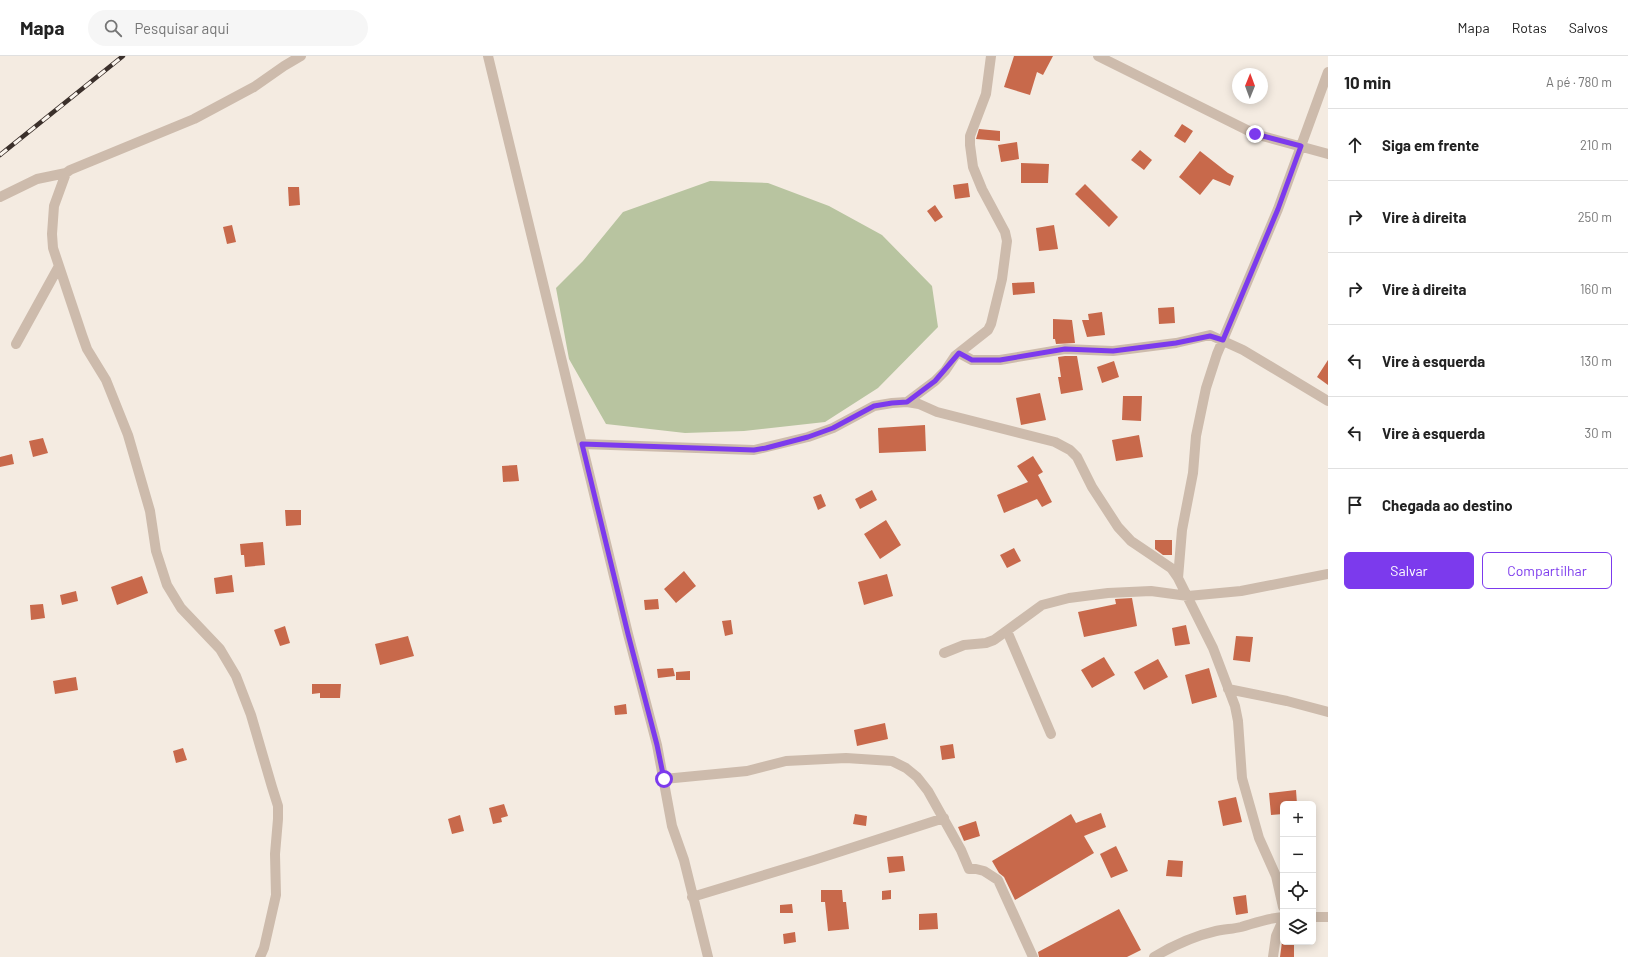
<!DOCTYPE html>
<html lang="pt">
<meta charset="utf-8">
<style>
:root{--surface:#fff;--page:#f6f6f6;--text:#222;--muted:#767676;--line:#e0e0e0;--accent:#7c3aed}
body{margin:0;font-family:Barlow,sans-serif;background:var(--page);color:var(--text)}
.controls{position:absolute;right:12px;bottom:12px;display:grid;overflow:hidden;border-radius:6px;box-shadow:0 2px 10px #0003}
.controls button{width:36px;height:36px;display:grid;place-items:center;padding:0;border:0;border-bottom:1px solid var(--line);background:var(--surface);color:var(--text);font:20px sans-serif}
.compass{position:absolute;left:1232px;top:12px;width:36px;height:36px;border-radius:50%;background:var(--surface);box-shadow:0 2px 10px #0003;rotate:1deg}
.stop{position:absolute;width:12px;height:12px;margin:-9px;border:3px solid #7c3aed;border-radius:50%;background:#fff}
.stop.end{background:#7c3aed;border-color:#fff;box-shadow:0 1px 4px #0008}
.list{margin:0;padding:0;list-style:none}
h2{display:flex;justify-content:space-between;align-items:center;height:52px;margin:0;padding:0 16px;font-size:17px}
h2 small{font-size:13px;font-weight:400;color:var(--muted)}
.list li{display:grid;grid-template-columns:26px 1fr auto;gap:12px;align-items:center;box-sizing:border-box;height:72px;padding:0 16px;border-top:1px solid var(--line)}
.list b{display:block;font-size:15px;white-space:nowrap}
.list em{font-size:13px;font-style:normal;color:var(--muted)}
.actions{display:flex;gap:8px;padding:12px 16px}
.actions a{flex:1;padding:9px 0;border:1px solid var(--accent);border-radius:6px;text-align:center;font-size:14px;color:var(--accent)}
.actions .main{background:var(--accent);color:#fff}
.icon{flex:none;width:22px;height:22px;fill:none;stroke:currentColor;stroke-width:2;stroke-linecap:round;stroke-linejoin:round}
.map{position:relative;flex:none;width:1328px;height:901px;overflow:hidden}
header{display:flex;align-items:center;gap:24px;box-sizing:border-box;height:56px;padding:0 20px;background:var(--surface);border-bottom:1px solid var(--line)}
header strong{font-size:19px}
nav{display:flex;gap:22px;margin-inline-start:auto;font-size:14px}
.search{width:280px;height:36px;background:var(--page);display:flex;align-items:center;gap:10px;box-sizing:border-box;padding:0 14px;border-radius:22px;color:var(--muted);font-size:15px}
main{display:flex}
aside{flex:1;background:var(--surface)}
.map>svg:first-child{display:block}
.green{fill:#b8c4a0}
.building{fill:#c8694b}
.lines{fill:none;stroke-linecap:round;stroke-linejoin:round}
.street{stroke:#cdbbac;stroke-width:10}
.rail-casing{stroke:#3b302b;stroke-width:4.5}
.rail{stroke:#fbf5ee;stroke-width:3;stroke-dasharray:9;stroke-linecap:butt}
.route{stroke:#7c3aed;stroke-width:5}
</style>
<header>
<strong>Mapa</strong>
<div class="search"><svg class="icon" aria-label="search" viewBox="0 0 24 24"><circle cx="10" cy="10" r="6"/><path d="M15 15l6 6"/></svg>Pesquisar aqui</div>
<nav><a>Mapa</a><a>Rotas</a><a>Salvos</a></nav>
</header>
<main>
<div class="map">
<svg width="1328" height="901" viewBox="0 0 1328 901">
<rect width="100%" height="100%" fill="#f4ebe1"/>
<path class="green" d="M710,125L768,127L829,150L882,179L932,230L938,271L878,332L825,366L744,375L685,377L606,368L569,303L556,232L583,205L623,156Z"/>
<path class="building" d="M1014,0H1053L1043,19L1037,16L1030,39L1004,31Z
M1182,68L1193,75L1185,87L1174,80Z
M979,73L1000,75V85L976,83Z
M1017,86L1019,103L1001,106L998,89Z
M1140,94L1152,104L1144,114L1131,104Z
M1200,95L1228,117L1234,120L1230,130L1213,123L1200,139L1179,121Z
M1021,107L1049,108L1048,127H1021Z
M968,127L970,141L955,143L953,129Z
M1085,128L1118,161L1109,171L1075,138Z
M288,131H299L300,149L289,150Z
M935,149L943,161L935,166L927,155Z
M232,169L236,186L227,188L223,171Z
M1054,169L1058,193L1039,195L1036,172Z
M1034,226L1035,237L1013,239L1012,227Z
M1174,251L1175,267L1159,268L1158,252Z
M1102,256L1105,279L1087,281L1082,264H1089L1088,258Z
M1053,263L1072,264L1075,287L1056,288L1055,283H1053Z
M1065,300H1077L1083,334L1061,338L1058,321H1061L1058,301Z
M1328,304V329L1317,321Z
M1114,305L1119,321L1102,327L1097,311Z
M1040,337L1046,364L1021,369L1016,342Z
M1123,340H1142L1141,365L1122,364Z
M925,369L926,395L879,397L878,372Z
M1139,379L1143,401L1116,405L1112,384Z
M43,382L48,397L33,401L29,385Z
M12,398L14,408L0,411V401Z
M1033,400L1043,416L1038,419L1052,446L1042,451L1037,443L1004,457L997,439L1028,426L1017,410Z
M517,409L519,425L503,426L502,410Z
M872,434L877,444L860,453L855,443Z
M821,438L826,450L818,454L813,441Z
M285,454H301V469L286,470Z
M886,464L901,489L880,503L864,478Z
M1155,484H1172V499H1163L1155,493Z
M263,486L265,509L245,511L244,499H241L240,488Z
M1014,492L1021,505L1007,512L1000,499Z
M684,515L696,530L676,547L664,533Z
M887,518L893,540L864,549L858,526Z
M232,519L234,536L216,538L214,522Z
M142,520L148,537L117,549L111,531Z
M76,535L78,545L62,549L60,539Z
M1132,542L1137,570L1084,581L1078,556L1116,548L1115,543Z
M658,543L659,553L645,554L644,544Z
M43,548L45,562L31,564L30,549Z
M731,564L733,578L725,580L722,565Z
M1186,569L1190,588L1175,590L1172,572Z
M285,570L290,587L280,590L274,574Z
M408,580L414,600L380,609L375,588Z
M1236,580L1253,581L1250,606L1233,604Z
M1104,601L1115,619L1092,632L1081,614Z
M1158,603L1168,621L1144,634L1134,616Z
M673,612L675,620L658,622L657,613Z
M1209,612L1217,641L1192,648L1185,619Z
M690,615V624H676V616Z
M76,621L78,634L55,638L53,625Z
M312,628H341L340,642H320V637L312,638Z
M626,648L627,658L615,659L614,650Z
M885,667L888,683L857,690L854,674Z
M953,688L955,702L942,704L940,690Z
M183,692L187,704L176,707L173,695Z
M1296,734L1297,748H1283V758L1271,759L1269,737Z
M1236,741L1242,766L1223,770L1218,745Z
M504,748L508,760L501,762L502,766L493,768L489,752Z
M1101,757L1106,771L1084,780L1094,797L1015,844L1004,821L999,817L992,805L1071,758L1076,767Z
M855,758L867,760L866,770L853,768Z
M460,759L464,775L452,778L448,763Z
M976,765L980,780L964,785L958,771Z
M1116,790L1128,815L1111,822L1100,798Z
M903,800L905,815L889,817L887,801Z
M1168,804L1183,805L1182,821L1166,820Z
M821,834H842L843,846H846L849,873L828,875L825,846H821Z
M891,834V843L882,844V835Z
M1246,839L1248,857L1236,859L1233,841Z
M792,848L793,857H780V849Z
M1119,853L1141,894L1127,901H1039L1038,896Z
M937,857L938,873L919,874V858Z
M795,876L796,886L784,888L783,878Z
M1282,886H1294V901H1280Z"/>
<g class="lines">
<path class="street" d="M488,0L628,578L657,689L672,770L684,804L708,901
M1098,0L1255,78L1328,98
M0,141L37,123L66,117
M16,288L59,210
M959,297L972,304H1000L1065,293L1113,295L1176,287L1210,279L1243,294L1328,345
M907,346L935,325L945,315L955,300L988,274L991,268L1002,223L1007,185L1005,176L982,133L973,111L970,89V80L986,38L991,0
M582,388L754,394L808,381L833,372L874,350L892,347L907,346L919,348L937,356L1055,386L1070,394L1077,401L1092,431L1118,471L1131,485L1171,512L1178,522L1213,592L1235,650L1238,665L1242,722L1259,782L1276,820L1283,851
M1178,522L1182,474L1193,417L1196,380L1206,332L1217,298L1278,153L1328,16
M1007,575L1051,678
M944,597L964,589L986,587L994,584L1042,549L1069,542L1108,537L1151,535L1188,540L1241,535L1328,518
M1228,633L1287,645L1328,656
M664,723L747,715L786,705L846,702L892,705L906,712L917,721L928,735L961,794L969,813H976L984,815L998,824L1033,901
M692,841L814,804L944,762
M1313,861H1328
M260,901L264,892L276,839L275,798L278,763V750L272,731L251,659L236,620L220,593L181,552L167,529L156,495L150,455L128,379L106,324L87,293L82,279L53,192L52,178L54,150L66,117L70,114L194,63L254,31L284,10L301,0
M1154,901C1174,889 1194,880 1216,875C1225,873 1233,873 1241,871C1255,867 1268,862 1283,861
M1273,901L1276,880L1283,864"/>
<g class="rail-casing">
<path id="rail" d="M0,99L123,0"/>
</g>
<use href="#rail" class="rail"/>
</g>
<g class="lines">
<path class="route" d="M664,723L657,689L628,578L582,388L754,394L766,392L808,381L833,372L874,350L892,347L907,346L935,325L959,297L972,304H1000L1065,293L1113,295L1176,287L1210,280L1223,284L1278,153L1301,90L1255,78"/>
</g>
</svg>
<div class="controls">
<button>+</button>
<button>−</button>
<button><svg class="icon" aria-label="locate" viewBox="0 0 24 24"><circle cx="12" cy="12" r="6"/><path d="M12 2v4M12 18v4M2 12h4M18 12h4"/></svg></button>
<button><svg class="icon" aria-label="layers" viewBox="0 0 24 24"><path d="M12 4l9 5-9 5-9-5zM3 14l9 5 9-5"/></svg></button>
</div>
<svg class="compass" viewBox="-18 -18 36 36"><path d="M0-13l5 13h-10z" fill="#e53935"/><path d="M0 13l5-13h-10z" fill="#767676"/></svg>
<div class="stop" style="left:664px;top:723px"></div>
<div class="stop end" style="left:1255px;top:78px"></div>
</div>
<aside>
<h2>10 min<small>A pé · 780 m</small></h2>
<ul class="list">
<li><svg class="icon" aria-label="ahead" viewBox="0 0 24 24"><path d="M12 20V5M6 11l6-6 6 6"/></svg><div><b>Siga em frente</b></div><em>210 m</em></li>
<li><svg class="icon" aria-label="right" viewBox="0 0 24 24"><path d="M7 20v-9h11M14 6l5 5-5 5"/></svg><div><b>Vire à direita</b></div><em>250 m</em></li>
<li><svg class="icon" aria-label="right" viewBox="0 0 24 24"><path d="M7 20v-9h11M14 6l5 5-5 5"/></svg><div><b>Vire à direita</b></div><em>160 m</em></li>
<li><svg class="icon" aria-label="left" viewBox="0 0 24 24"><path d="M17 20v-9H6M10 6l-5 5 5 5"/></svg><div><b>Vire à esquerda</b></div><em>130 m</em></li>
<li><svg class="icon" aria-label="left" viewBox="0 0 24 24"><path d="M17 20v-9H6M10 6l-5 5 5 5"/></svg><div><b>Vire à esquerda</b></div><em>30 m</em></li>
<li><svg class="icon" aria-label="arrive" viewBox="0 0 24 24"><path d="M6 21V4h12l-3 4 3 4H6"/></svg><div><b>Chegada ao destino</b></div></li>
</ul>
<div class="actions"><a class="main">Salvar</a><a>Compartilhar</a></div>
</aside>
</main>
